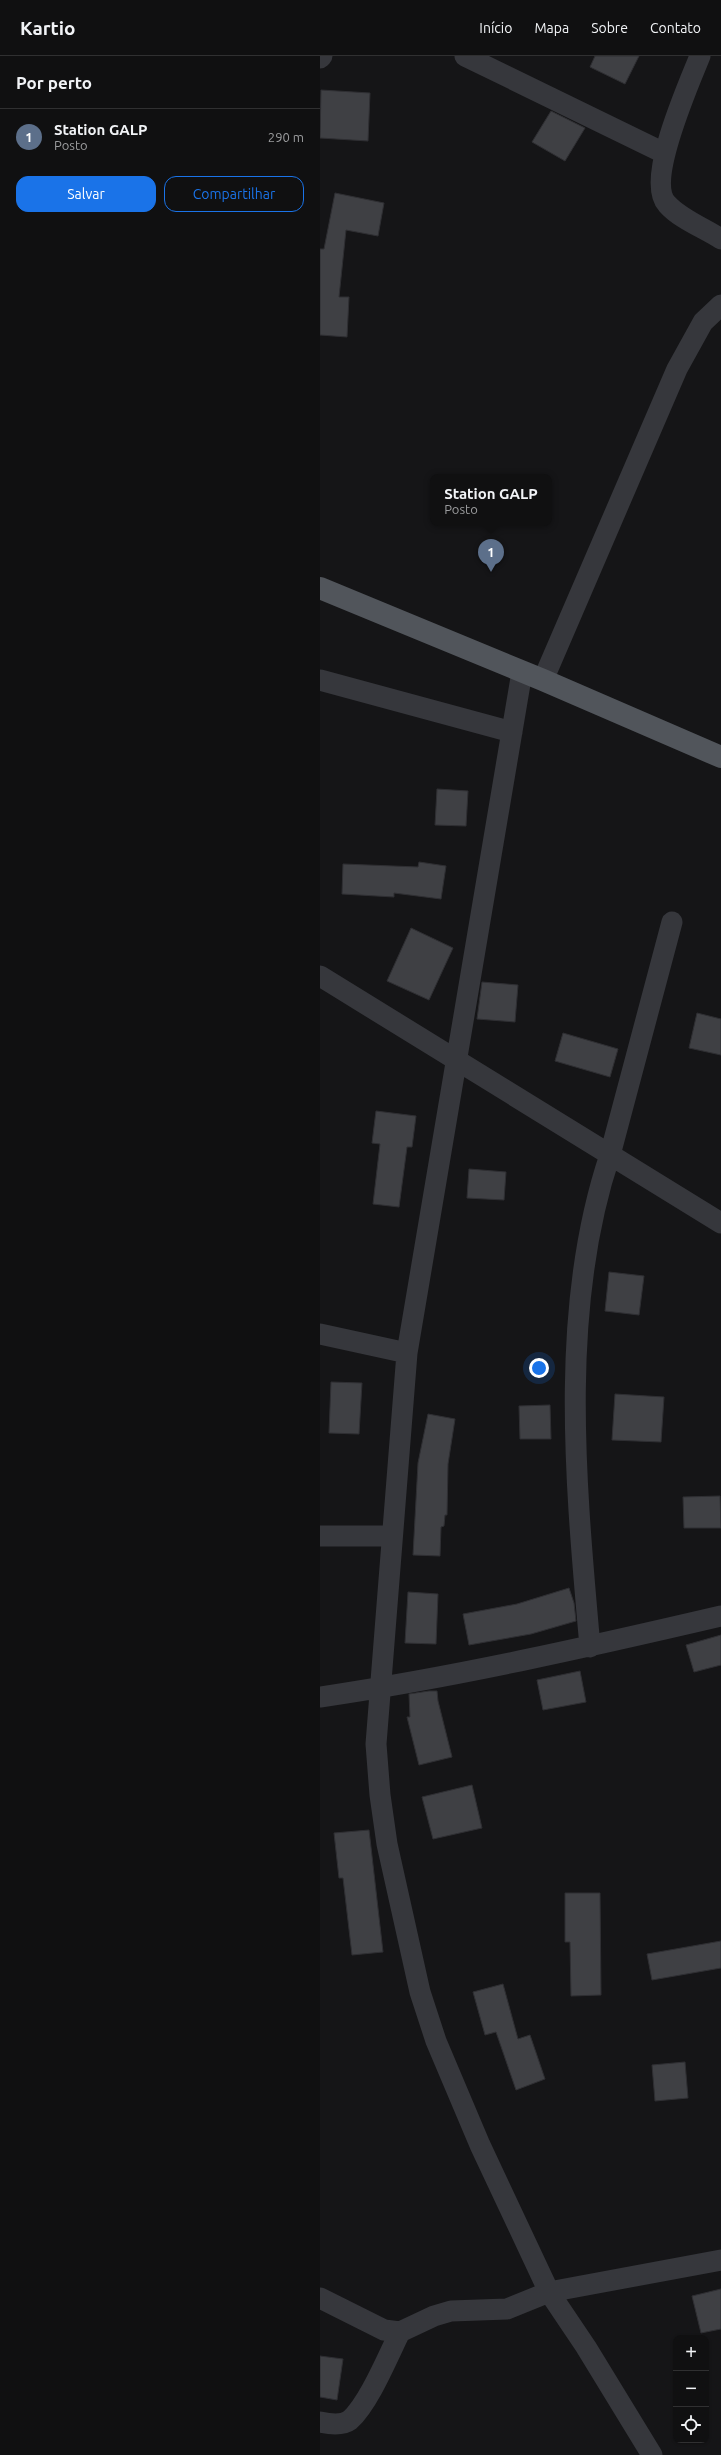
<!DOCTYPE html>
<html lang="pt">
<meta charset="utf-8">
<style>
:root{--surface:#101011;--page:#19191a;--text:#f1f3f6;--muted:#9c9d9f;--line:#303031;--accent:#1a73e8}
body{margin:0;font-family:Ubuntu,sans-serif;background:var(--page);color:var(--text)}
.controls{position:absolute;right:12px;bottom:12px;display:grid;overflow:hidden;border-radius:8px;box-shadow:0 1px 3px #0004}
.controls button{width:36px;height:36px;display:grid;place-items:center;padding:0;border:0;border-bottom:1px solid var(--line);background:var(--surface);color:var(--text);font:20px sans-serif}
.you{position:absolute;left:219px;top:1312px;width:14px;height:14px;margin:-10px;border:3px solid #fff;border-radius:50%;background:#1a73e8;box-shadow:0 0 0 6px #1a73e833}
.badge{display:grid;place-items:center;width:26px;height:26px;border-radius:50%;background:var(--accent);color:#fff;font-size:13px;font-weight:700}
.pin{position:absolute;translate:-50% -33px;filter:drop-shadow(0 1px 2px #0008)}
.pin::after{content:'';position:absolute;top:21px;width:14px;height:12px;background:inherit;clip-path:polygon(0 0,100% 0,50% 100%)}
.popup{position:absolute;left:110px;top:418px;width:122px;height:52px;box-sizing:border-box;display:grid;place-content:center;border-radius:8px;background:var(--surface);filter:drop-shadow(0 1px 3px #0005);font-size:13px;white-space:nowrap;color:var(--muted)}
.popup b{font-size:15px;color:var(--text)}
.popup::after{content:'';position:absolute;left:50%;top:100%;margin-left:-8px;border:8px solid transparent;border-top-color:var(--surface)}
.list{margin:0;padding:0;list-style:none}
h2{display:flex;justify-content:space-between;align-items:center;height:52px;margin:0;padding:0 16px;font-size:17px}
h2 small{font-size:13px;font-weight:400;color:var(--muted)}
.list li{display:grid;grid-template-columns:26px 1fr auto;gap:12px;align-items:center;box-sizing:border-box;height:56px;padding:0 16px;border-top:1px solid var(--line)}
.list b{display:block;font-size:15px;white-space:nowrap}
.list p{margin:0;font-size:13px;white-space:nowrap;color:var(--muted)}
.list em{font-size:13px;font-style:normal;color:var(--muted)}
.actions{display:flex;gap:8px;padding:12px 16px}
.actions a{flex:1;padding:9px 0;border:1px solid var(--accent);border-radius:12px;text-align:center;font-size:14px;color:var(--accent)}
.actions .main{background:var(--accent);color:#fff}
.icon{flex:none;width:22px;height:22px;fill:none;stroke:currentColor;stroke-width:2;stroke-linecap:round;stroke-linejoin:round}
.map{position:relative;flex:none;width:401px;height:2399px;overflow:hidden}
header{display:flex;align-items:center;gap:24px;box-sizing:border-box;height:56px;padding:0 20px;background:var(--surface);border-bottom:1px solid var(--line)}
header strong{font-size:19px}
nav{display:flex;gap:22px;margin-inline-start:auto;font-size:14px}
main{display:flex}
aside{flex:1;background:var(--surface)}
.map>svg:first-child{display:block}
.building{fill:#3f4044;stroke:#2f2f33}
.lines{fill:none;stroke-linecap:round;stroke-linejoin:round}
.street{stroke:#36373c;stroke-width:21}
.primary{stroke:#51555b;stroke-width:22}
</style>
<header>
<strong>Kartio</strong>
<nav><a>Início</a><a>Mapa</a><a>Sobre</a><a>Contato</a></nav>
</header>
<main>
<aside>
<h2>Por perto<small></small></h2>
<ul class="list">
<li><span class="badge" style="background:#5c6f8a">1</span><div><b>Station GALP</b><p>Posto</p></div><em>290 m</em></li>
</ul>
<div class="actions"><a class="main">Salvar</a><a>Compartilhar</a></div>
</aside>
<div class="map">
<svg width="401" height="2399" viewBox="0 0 401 2399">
<rect width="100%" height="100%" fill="#151517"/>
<path class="building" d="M275,0H319L305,28L270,11Z
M1,34L50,37L48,85L0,82Z
M231,55L265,72L245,105L212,86Z
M15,137L64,147L58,180L26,174L19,241H29L27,281L0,279V193H4Z
M117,733L148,735L146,770L115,769Z
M99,806L126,810L121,843L74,837V841L22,838L23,808L98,811Z
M91,872L133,892L109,944L67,925Z
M162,926L198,929L195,966L157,963Z
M377,957L401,963V999L369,992Z
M243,977L298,993L290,1021L235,1005Z
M56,1055L96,1060L92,1091H87L79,1151L53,1148L60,1088L52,1087Z
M149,1113L186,1116L184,1144L147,1142Z
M289,1216L324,1220L319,1259L285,1255Z
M11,1326L42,1327L39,1378L9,1377Z
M295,1338L344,1341L341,1386L292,1384Z
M230,1349L231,1383H200L199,1350Z
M108,1358L135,1363L128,1408L127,1459H125L124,1470L121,1471L120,1500L93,1499L98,1407Z
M400,1440L401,1472H364L363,1441Z
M249,1532L254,1547L256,1565L211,1578L149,1589L143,1558L197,1548Z
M88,1536L118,1538L116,1588L85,1587Z
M401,1579V1609L374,1616L366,1589Z
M260,1615L266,1646L223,1654L217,1624Z
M109,1635H117L118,1645L132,1701L99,1709L87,1661H90L89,1638Z
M152,1729L162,1772L113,1783L102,1741Z
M49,1774L63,1896L32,1899L23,1822H19L14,1777Z
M245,1837H280L281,1939L251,1940L250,1886H245Z
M401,1885V1912L332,1924L327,1898Z
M183,1928L198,1983L210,1979L225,2023L196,2034L176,1976L165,1979L153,1936Z
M365,2006L368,2042L335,2045L332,2009Z
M401,2233V2273L381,2277L372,2240Z
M0,2300L23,2303L17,2344L0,2341Z"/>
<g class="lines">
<path class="street" d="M145,0L344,97
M380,0C369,28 325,125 347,148C360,163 384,172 401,183
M0,2L2,0
M202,616L87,1297L56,1688L60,1739L67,1788L100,1936L116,1985L160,2089L229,2236L266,2291L332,2399
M0,624L192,676
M223,624L357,313L383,266L401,249
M0,920L401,1167
M0,1278L87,1297
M0,1480H72
M270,1591C256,1431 238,1253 290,1099L352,866
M0,1641C135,1621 268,1591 401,1560
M0,2242L64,2274L80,2276L114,2260L131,2255L187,2253L229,2236L401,2204
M0,2366C9,2368 22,2370 30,2364C49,2347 68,2300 80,2276"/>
<path class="primary" d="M0,532L223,624L401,701"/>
</g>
</svg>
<div class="controls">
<button>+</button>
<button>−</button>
<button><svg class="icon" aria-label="locate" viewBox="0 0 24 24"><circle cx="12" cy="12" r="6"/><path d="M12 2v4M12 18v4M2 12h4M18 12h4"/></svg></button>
</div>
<div class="you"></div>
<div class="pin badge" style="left:171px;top:516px;background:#5c6f8a">1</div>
<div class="popup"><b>Station GALP</b>Posto</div>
</div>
</main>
